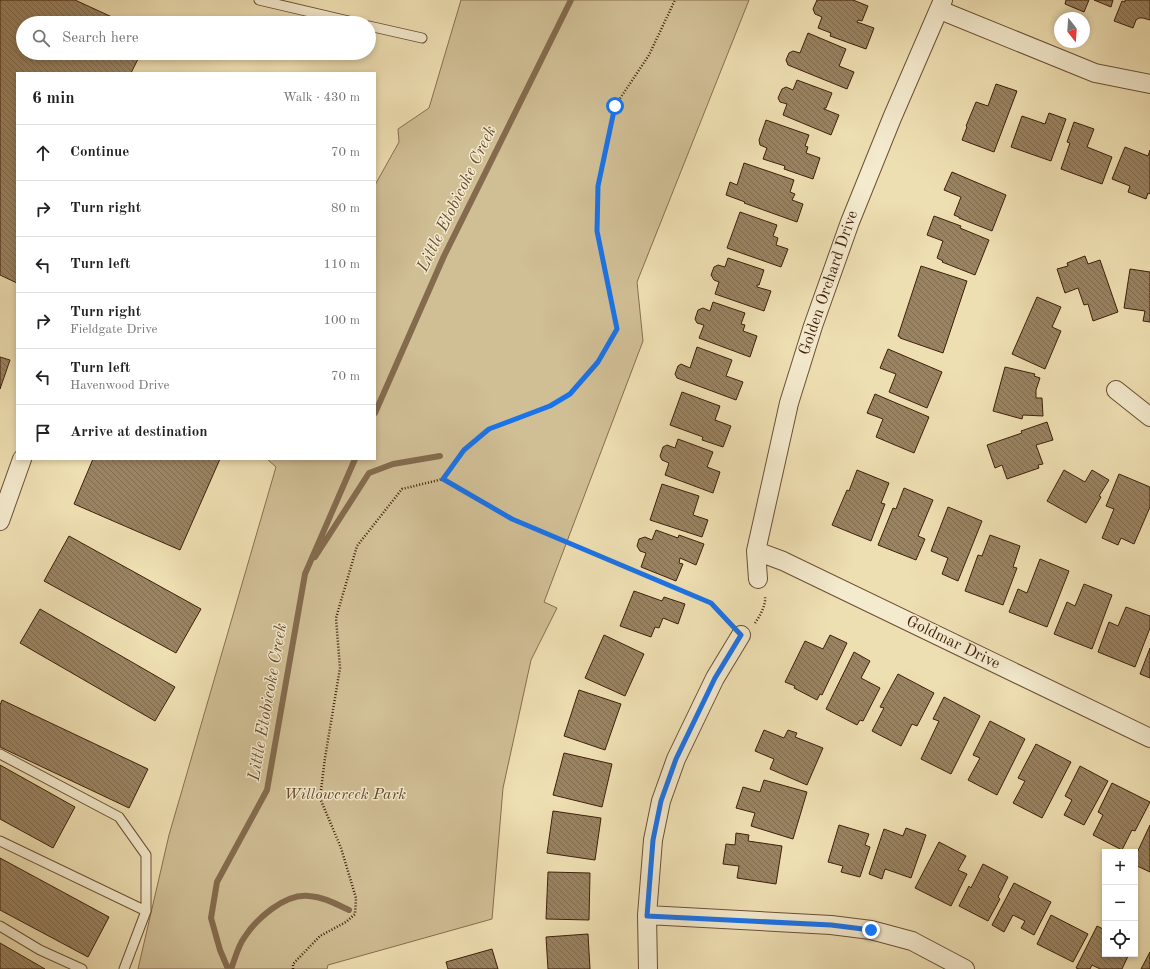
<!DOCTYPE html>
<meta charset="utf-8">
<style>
:root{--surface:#fff;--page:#f2f2f2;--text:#222;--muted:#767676;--line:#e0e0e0}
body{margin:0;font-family:"Old Standard TT",serif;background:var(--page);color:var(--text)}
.controls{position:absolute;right:12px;bottom:12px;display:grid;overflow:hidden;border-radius:0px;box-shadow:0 2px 6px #0003}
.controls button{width:36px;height:36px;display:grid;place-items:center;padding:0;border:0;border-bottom:1px solid var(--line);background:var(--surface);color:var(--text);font:20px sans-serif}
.compass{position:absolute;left:1054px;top:12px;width:36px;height:36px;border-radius:50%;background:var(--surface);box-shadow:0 2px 6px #0003;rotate:163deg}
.stop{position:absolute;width:12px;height:12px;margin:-9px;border:3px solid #1a73e8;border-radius:50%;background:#fff}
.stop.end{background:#1a73e8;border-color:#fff;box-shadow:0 1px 4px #0008}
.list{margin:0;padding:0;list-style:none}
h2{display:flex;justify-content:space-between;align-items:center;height:52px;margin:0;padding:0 16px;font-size:17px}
h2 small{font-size:13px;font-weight:400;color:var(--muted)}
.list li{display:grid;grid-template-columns:26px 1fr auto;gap:12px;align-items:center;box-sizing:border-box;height:56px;padding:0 16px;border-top:1px solid var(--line)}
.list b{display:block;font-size:15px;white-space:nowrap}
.list p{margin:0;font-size:13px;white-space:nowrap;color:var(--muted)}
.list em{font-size:13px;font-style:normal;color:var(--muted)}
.icon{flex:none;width:22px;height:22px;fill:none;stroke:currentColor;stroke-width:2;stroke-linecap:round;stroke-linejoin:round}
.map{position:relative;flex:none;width:1150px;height:969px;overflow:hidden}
.search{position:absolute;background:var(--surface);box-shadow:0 2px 6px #0003;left:16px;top:16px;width:360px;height:44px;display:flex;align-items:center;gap:10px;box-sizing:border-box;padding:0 14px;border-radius:22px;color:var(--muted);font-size:15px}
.panel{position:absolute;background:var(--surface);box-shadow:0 2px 6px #0003;left:16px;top:72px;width:360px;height:388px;border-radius:0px}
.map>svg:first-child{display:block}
.green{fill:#d0be95;stroke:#886e50}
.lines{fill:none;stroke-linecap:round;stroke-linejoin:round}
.stream{stroke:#846b4d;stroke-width:6}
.building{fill:url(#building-back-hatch);stroke:#3f1f0a}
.lane-casing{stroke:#6b4f34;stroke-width:11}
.street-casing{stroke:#6b4f34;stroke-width:20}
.path{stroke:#3f1f0a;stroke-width:2.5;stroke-dasharray:1 2;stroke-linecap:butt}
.lane{stroke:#f4eacd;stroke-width:9}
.street{stroke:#f4eacd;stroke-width:18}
.route{stroke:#1a73e8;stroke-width:5}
.labels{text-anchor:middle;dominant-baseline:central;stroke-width:3;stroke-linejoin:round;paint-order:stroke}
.street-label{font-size:16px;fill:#3f1f0a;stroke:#f4eacd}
.park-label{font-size:16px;font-style:italic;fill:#63472d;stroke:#f4eacd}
.water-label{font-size:17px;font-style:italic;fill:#674b31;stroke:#f4eacd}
</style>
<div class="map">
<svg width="1150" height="969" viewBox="0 0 1150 969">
<defs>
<pattern id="building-back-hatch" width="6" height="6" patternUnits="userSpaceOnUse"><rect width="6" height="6" fill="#9a8361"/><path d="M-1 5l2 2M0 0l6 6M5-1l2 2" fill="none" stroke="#7f6b4e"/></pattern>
</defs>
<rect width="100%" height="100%" fill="#eedfb2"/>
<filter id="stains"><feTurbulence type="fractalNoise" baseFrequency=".005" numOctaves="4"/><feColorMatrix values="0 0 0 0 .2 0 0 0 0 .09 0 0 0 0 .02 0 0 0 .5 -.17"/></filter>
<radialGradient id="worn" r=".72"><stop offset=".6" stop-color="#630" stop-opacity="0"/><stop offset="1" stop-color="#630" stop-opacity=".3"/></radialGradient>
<path class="green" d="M461,0H749L637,282L643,341L544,602L557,608L531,660L503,788L492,919L328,965L327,969H138L169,835L276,467L267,459H375V185L399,142L398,129L429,108Z"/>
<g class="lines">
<path class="stream" d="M375,413L444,256L571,0
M315,557L369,473L393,464L440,456
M228,969L220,950L211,918L217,882L267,790L305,574L355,459
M231,969C235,959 238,946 244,938C256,919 285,893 309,896C324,897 336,904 349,910"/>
</g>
<path class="building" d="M0,0H75L125,23H23V53H141L131,73H17V283L0,275Z
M817,0H853L868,6L862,21L858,20L857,22L874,28L866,49L830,36L831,33L818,28L822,17L815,14L813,9Z
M1066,0H1089L1084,12L1065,4Z
M1094,0H1113L1111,7Z
M1125,0H1150V20L1143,18H1139L1136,20L1133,28L1114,21L1122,1L1125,2Z
M808,33L846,49L839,66L854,72L847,89L788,65L786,60L789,53L793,51L800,53Z
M797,80L832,93L826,108H824V109L839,115L831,135L783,115L787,104L780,102L778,98L782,89L786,87L793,90Z
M996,84L1017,91L994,152L962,140L967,127L966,126L976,102L988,106Z
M1049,113L1066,119L1051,161L1011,147L1022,116L1045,124Z
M766,120L809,135L805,146L808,147L806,153L820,158L813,179L784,169L785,166L763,159L767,148L760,145L759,140Z
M1074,122L1094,129L1087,147L1112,157L1102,184L1061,169L1070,143L1067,142Z
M1125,147L1148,156L1150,150V194L1148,193L1146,199L1128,192L1130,186L1112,179Z
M744,163L794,180L790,192L795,194L792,200L803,204L797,222L744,203L745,202L726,195L730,182L737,185Z
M952,172L1006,195L992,231L959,218V217L954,215L961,197L944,190Z
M740,212L777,225L773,236L778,238L776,245L788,249L781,267L727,248Z
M934,216L961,226L960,228L989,240L975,275L942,262L943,261L937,258L943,241L927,235Z
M1085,256L1088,264L1100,260L1118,312L1093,321L1088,304L1084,305L1078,288L1065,293L1057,269L1068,266L1067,263Z
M728,258L764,270L759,285H757V287L771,291L764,311L715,294L719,282L714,280L711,275L714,267L718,265L725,267Z
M921,266L967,281L943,353L900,338V337L898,336Z
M1130,269L1150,272V322L1143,321L1145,311L1124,308Z
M1037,297L1061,307L1052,327L1061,331L1045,369L1012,354Z
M713,302L745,313L741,324L745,325L743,331L757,336L750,357L699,338L704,325L697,323L695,319L698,310L703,308L710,311Z
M697,347L732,360L726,376L743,382L736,400L677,378L675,374L678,366L681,364L690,368Z
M888,349L942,372L927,408L889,392L896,374L880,368Z
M0,357L10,360L0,389Z
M1005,367L1035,374L1034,376L1040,378L1036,390V398H1042L1043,416L1023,415L1022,419L993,411Z
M682,392L720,406L715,420L731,426L723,447L702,440L703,437L670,425Z
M875,394L929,417L914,453L876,437L883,419L867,413Z
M1047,422L1053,440L1036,445L1043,464L1038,465L1039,468L1007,479L1002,465L995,468L987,445L1022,433L1021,431Z
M678,439L713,452L707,467L720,472L713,493L665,475L669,463L662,460L660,456L663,447L667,445L675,448Z
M93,459H220L180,550L74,504Z
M857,470L889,483L881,503L885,504L871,541L832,525L847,490L849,491Z
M1064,470L1085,482L1092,470L1109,480L1099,496L1101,497L1086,523L1047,501Z
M1119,474L1150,487V507L1134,544L1121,538L1118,545L1102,538L1114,509L1106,506Z
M662,484L699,496L693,515L708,520L702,537L650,520Z
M904,488L933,500L918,536L925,539L916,560L878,545L893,508L896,509Z
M948,507L982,521L958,581L942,574L948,558L931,551Z
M656,530L678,538L679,535L704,544L696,565L680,558L679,563L683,564L676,581L641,567L646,553L640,551L637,546L639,539L645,537L652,540Z
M990,535L1020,546L1013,567L1017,568L1003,605L965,591L978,555L982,556Z
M69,536L201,609L176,653L44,581Z
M1040,559L1069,571L1047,627L1009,612L1018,589L1027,593Z
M1084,584L1112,595L1092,649L1054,634L1067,602L1075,606Z
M634,591L662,601L664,597L685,604L678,624L663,618L659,628L655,627L651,637L620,626Z
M1126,607L1150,616V628L1135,667L1098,652L1109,622L1118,626Z
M40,609L175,687L155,721L20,643Z
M604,635L644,654L625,696L585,678Z
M830,635L847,643L822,695L820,694L817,700L794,688L795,686L785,682L805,641L823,649Z
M1150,648V678L1140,674Z
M854,652L870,661L861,678L880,688L863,721L860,720L857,725L826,709Z
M898,674L934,693L917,726L912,724L901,746L872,731L884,708L880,707Z
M579,690L621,704L605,750L564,736Z
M944,697L980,716L951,774L921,759L939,721L933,719Z
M2,700L148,769L129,808L0,747V705Z
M990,721L1025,739L997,795L968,780L980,758L973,755Z
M764,730L784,738L788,730L797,733L795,737L823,748L807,785L770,769L774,759L755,751Z
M1036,744L1071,762L1042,818L1013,803L1025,781L1018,778Z
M564,753L612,764L602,807L553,795Z
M0,765L75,807L53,848L0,819Z
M1080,766L1108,781L1084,825L1064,815L1072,800L1065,796Z
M764,780L807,792L793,839L751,826L755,813L736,808L743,787L760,792Z
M1112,783L1150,802L1135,831L1132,830L1122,850L1093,835L1103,815L1098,812Z
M553,811L601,818L595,860L547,853Z
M839,825L869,834L865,845L870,847L860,877L841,872L843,866L828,862Z
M1150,825V872L1135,865V857Z
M906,828L926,835L911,878L885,869L882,879L869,874L884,829L903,836Z
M736,833L749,835L748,841L782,846L776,884L737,878L739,866L723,864L726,844L735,845Z
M939,842L966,856L958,870L967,874L951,906L915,888Z
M0,858L109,917L88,957L0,910Z
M983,864L1008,877L998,897L1000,899L988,921L959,906L969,886L971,888Z
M548,872L590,873L589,920L546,919Z
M1014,883L1051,902L1034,935L1021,928L1025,921L1013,915L1004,932L992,925Z
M1051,915L1088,934L1073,962L1037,944Z
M1097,926L1105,930V954H1129L1122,969H1100L1092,965L1090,969H1079L1076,968Z
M588,934L590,969H548L546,937Z
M0,943L45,969H0Z
M492,949L498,969H448L446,962Z
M1150,952V969H1141Z"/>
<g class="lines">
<g class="lane-casing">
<path id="lane" d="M259,0L357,23
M369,26L422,38
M0,754L119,817L146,855V911
M0,841L146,911L124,969
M0,926L40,950L82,969"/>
</g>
<g class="street-casing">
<path id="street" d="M940,10L1095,73L1150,84
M1116,390L1150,417
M0,521L22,459
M756,551L783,561L1150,738
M758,579L756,551L789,403L813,326L850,222L892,118L943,0
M647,915L831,925L871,930L912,941L965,969
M648,969L647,915L653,840L661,801L676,759L715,678L741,635"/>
</g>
<path class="path" d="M443,479L512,519L711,603L728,622
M755,623C760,616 766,605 765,597
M293,969V964L320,936L346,922L355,914L356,898L341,848L320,798L325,758L340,668L336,618L357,546L402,489L443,479L464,450L489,429L550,405L570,395L597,362L617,329L597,231L598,186L615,106L649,55L675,0"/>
<use href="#lane" class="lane"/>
<use href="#street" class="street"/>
</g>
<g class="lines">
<path class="route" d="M615,106L598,186L597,231L617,329L598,362L570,394L550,406L489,429L464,450L443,479L512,519L711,603L741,635L715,678L676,759L661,801L653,840L647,916L831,925L871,930"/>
</g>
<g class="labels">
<g class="street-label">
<text transform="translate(829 283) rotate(-71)">Golden Orchard Drive</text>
<text transform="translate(953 643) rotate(26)">Goldmar Drive</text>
</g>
<g class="park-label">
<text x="345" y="795">Willowcreek Park</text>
</g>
<g class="water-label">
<text transform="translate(457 199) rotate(-64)">Little Etobicoke Creek</text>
<text transform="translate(268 702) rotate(-80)">Little Etobicoke Creek</text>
</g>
</g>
<rect width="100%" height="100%" filter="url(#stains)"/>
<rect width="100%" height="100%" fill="url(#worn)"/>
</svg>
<div class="controls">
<button>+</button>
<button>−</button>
<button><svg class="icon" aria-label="locate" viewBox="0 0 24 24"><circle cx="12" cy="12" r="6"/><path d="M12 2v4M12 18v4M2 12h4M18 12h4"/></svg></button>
</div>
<svg class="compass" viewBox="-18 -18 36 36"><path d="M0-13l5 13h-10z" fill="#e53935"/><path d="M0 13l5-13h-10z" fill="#767676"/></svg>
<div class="stop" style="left:615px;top:106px"></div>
<div class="stop end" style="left:871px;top:930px"></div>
<div class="search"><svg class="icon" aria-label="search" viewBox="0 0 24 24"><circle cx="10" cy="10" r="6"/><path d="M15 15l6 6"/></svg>Search here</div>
<section class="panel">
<h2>6 min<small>Walk · 430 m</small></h2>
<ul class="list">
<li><svg class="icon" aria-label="ahead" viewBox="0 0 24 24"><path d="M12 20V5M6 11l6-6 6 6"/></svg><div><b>Continue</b></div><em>70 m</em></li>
<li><svg class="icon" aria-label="right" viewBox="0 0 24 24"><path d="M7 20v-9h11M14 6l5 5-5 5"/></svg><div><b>Turn right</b></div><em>80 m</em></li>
<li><svg class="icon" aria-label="left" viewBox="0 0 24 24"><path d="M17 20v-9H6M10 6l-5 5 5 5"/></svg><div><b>Turn left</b></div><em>110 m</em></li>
<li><svg class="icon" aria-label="right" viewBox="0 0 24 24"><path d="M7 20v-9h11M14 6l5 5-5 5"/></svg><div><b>Turn right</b><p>Fieldgate Drive</p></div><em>100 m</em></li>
<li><svg class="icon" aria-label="left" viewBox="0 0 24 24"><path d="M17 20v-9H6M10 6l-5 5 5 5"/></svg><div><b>Turn left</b><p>Havenwood Drive</p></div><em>70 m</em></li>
<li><svg class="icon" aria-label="arrive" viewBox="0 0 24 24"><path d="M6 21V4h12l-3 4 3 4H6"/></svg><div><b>Arrive at destination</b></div></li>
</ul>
</section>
</div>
